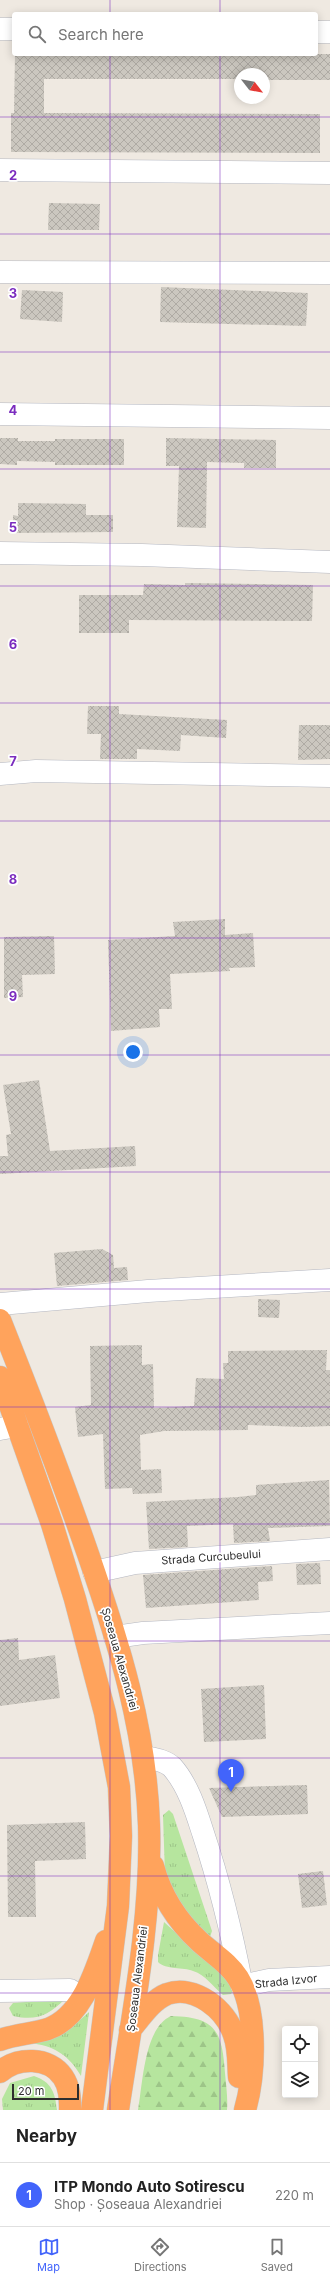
<!DOCTYPE html>
<meta charset="utf-8">
<style>
:root{--surface:#fff;--page:#f6f6f6;--text:#222;--muted:#767676;--line:#e0e0e0;--accent:#4264fb}
body{margin:0;font-family:Inter,sans-serif;background:var(--page);color:var(--text)}
.controls{position:absolute;right:12px;bottom:12px;display:grid;overflow:hidden;border-radius:4px;box-shadow:0 2px 10px #0003}
.controls button{width:36px;height:36px;display:grid;place-items:center;padding:0;border:0;border-bottom:1px solid var(--line);background:var(--surface);color:var(--text);font:20px sans-serif}
.compass{position:absolute;left:234px;top:68px;width:36px;height:36px;border-radius:50%;background:var(--surface);box-shadow:0 2px 10px #0003;rotate:121deg}
.scale{position:absolute;left:12px;bottom:10px;width:67px;box-sizing:border-box;padding-left:4px;border:2px solid #2e2e2e;border-top:0;font-size:11px;line-height:14px;white-space:nowrap;color:#2e2e2e;-webkit-text-stroke:3px #fff;paint-order:stroke}
.you{position:absolute;left:133px;top:1052px;width:14px;height:14px;margin:-10px;border:3px solid #fff;border-radius:50%;background:#1a73e8;box-shadow:0 0 0 6px #1a73e833}
.badge{display:grid;place-items:center;width:26px;height:26px;border-radius:50%;background:var(--accent);color:#fff;font-size:13px;font-weight:700}
.pin{position:absolute;translate:-50% -33px;filter:drop-shadow(0 1px 2px #0008)}
.pin::after{content:'';position:absolute;top:21px;width:14px;height:12px;background:inherit;clip-path:polygon(0 0,100% 0,50% 100%)}
.list{margin:0;padding:0;list-style:none}
h2{display:flex;justify-content:space-between;align-items:center;height:52px;margin:0;padding:0 16px;font-size:17px}
h2 small{font-size:13px;font-weight:400;color:var(--muted)}
.list li{display:grid;grid-template-columns:26px 1fr auto;gap:12px;align-items:center;box-sizing:border-box;height:64px;padding:0 16px;border-top:1px solid var(--line)}
.list b{display:block;font-size:15px;white-space:nowrap}
.list p{margin:0;font-size:13px;white-space:nowrap;color:var(--muted)}
.list em{font-size:13px;font-style:normal;color:var(--muted)}
.icon{flex:none;width:22px;height:22px;fill:none;stroke:currentColor;stroke-width:2;stroke-linecap:round;stroke-linejoin:round}
.map{position:relative;flex:none;width:330px;height:2110px;overflow:hidden}
.search{position:absolute;background:var(--surface);box-shadow:0 2px 10px #0003;left:12px;right:12px;top:12px;height:44px;display:flex;align-items:center;gap:10px;box-sizing:border-box;padding:0 14px;border-radius:4px;color:var(--muted);font-size:15px}
.sheet{height:116px;background:var(--surface)}
nav{display:flex;justify-content:space-around;align-items:center;box-sizing:border-box;height:56px;border-top:1px solid var(--line);background:var(--surface);font-size:11px;color:var(--muted)}
nav a{display:grid;justify-items:center;gap:2px}
nav .on{color:var(--accent)}
.map>svg:first-child{display:block}
.grass{fill:url(#grass-tufts)}
.forest{fill:url(#forest-firs)}
.building{fill:url(#building-cross-hatch)}
.lines{fill:none;stroke-linecap:round;stroke-linejoin:round}
.minor-casing{stroke:#b4b7c1;stroke-width:23}
.highway-casing{stroke:#c9c9c9;stroke-width:23}
.minor{stroke:#fff;stroke-width:22}
.highway{stroke:#ffa35c;stroke-width:22}
.grid{fill:none;stroke:#7b2cbf;stroke-width:1;stroke-opacity:0.55}
.labels{text-anchor:middle;dominant-baseline:central;stroke-width:3.5;stroke-linejoin:round;paint-order:stroke}
.street-label{font-size:11px;fill:#2e2e2e;stroke:#fff}
.grid-label{font-size:13px;text-anchor:middle;font-weight:bold;fill:#7b2cbf;stroke:#fff;stroke-width:3.5;stroke-linejoin:round;paint-order:stroke}
</style>
<div class="map">
<svg width="330" height="2110" viewBox="0 0 330 2110">
<defs>
<pattern id="grass-tufts" width="24" height="20" patternUnits="userSpaceOnUse"><rect width="24" height="20" fill="#b6e59e"/><path d="M3 7l-1-3M5 7V3M7 7l1-3M15 17l-1-3M17 17v-4M19 17l1-3" fill="none" stroke="#9dc588"/></pattern>
<pattern id="forest-firs" width="22" height="20" patternUnits="userSpaceOnUse"><rect width="22" height="20" fill="#b6e59e"/><path d="M5 1l3.5 6h-7zM16 11l3.5 6h-7z" fill="#9dc588"/></pattern>
<pattern id="building-cross-hatch" width="8" height="8" patternUnits="userSpaceOnUse"><rect width="8" height="8" fill="#cbc7bf"/><path d="M0 0l8 8M0 8l8-8" fill="none" stroke="#afaba4"/></pattern>
</defs>
<rect width="100%" height="100%" fill="#efe9e1"/>
<path class="grass" d="M169,1810L173,1814L212,1931L210,1937L191,1921L165,1875L163,1815Z
M164,1922L226,1978L233,1991L231,1994L223,1995C212,1986 206,1975 193,1971C183,1967 166,1970 158,1962V1955Z
M65,1999C48,2016 36,2021 13,2016L9,2008L13,2003Z
M89,2012L81,2076C69,2055 53,2045 29,2043L72,2027Z
M34,2076C52,2082 55,2093 57,2110H3L2,2099L10,2083Z"/>
<path class="forest" d="M171,2016C216,2017 222,2031 225,2073C226,2085 228,2098 227,2110H138C143,2083 144,2028 171,2016Z"/>
<path class="building" d="M15,54H330V80H264V74H240V79H44V113L320,114V153L11,152V113H14Z
M49,203L100,204L99,230H48Z
M161,287L308,293L306,326L160,322Z
M22,290L63,292L62,322L20,319Z
M0,438H18V441H55V439H124V465H55V462L17,461V465L0,464Z
M166,438L276,440V468H244V463L207,462L206,528L177,527L179,466H166Z
M18,503L86,504V515H113V532L13,533V515L18,516Z
M185,583L313,585L312,621L129,620V633H79V595H143L144,584L185,585Z
M88,706H119V714L227,720L226,738L181,735L180,751L137,749V759H100L101,734H87Z
M299,725H330V759L298,760Z
M225,919V935L253,933L255,967L229,968L230,971L170,974L172,1009H159L160,1027L111,1031L108,940L175,936L173,922Z
M54,936L55,974L22,975L23,997L4,998V937Z
M39,1080L50,1151L135,1146L136,1166L0,1174V1156H8L6,1135L11,1134L3,1085Z
M102,1249L113,1255L114,1268L127,1267L128,1280L57,1286L54,1253Z
M258,1299L280,1300L279,1318L258,1317Z
M142,1345V1365L153,1364L154,1408L194,1406L196,1378L224,1379L223,1363H228V1351L327,1350L326,1370H330V1426L303,1427L248,1425V1430L164,1431L140,1435L141,1470L161,1469L162,1493L133,1494L132,1488L105,1489L103,1434L78,1437L75,1407L91,1405L90,1346Z
M329,1480L330,1526L268,1528L270,1541L234,1543L233,1524L187,1526L188,1547L149,1549L146,1502L238,1497L256,1495V1485Z
M320,1563L321,1584L297,1585L296,1564Z
M272,1566L273,1581L258,1582L259,1600L146,1608L143,1575Z
M18,1638L19,1660L55,1655L60,1698L0,1706V1640Z
M264,1685L266,1739L204,1742L201,1689Z
M307,1785L308,1814L222,1817L209,1788Z
M85,1822L86,1859L35,1861L36,1917H8L7,1825Z
M323,1871L327,1905L302,1908L298,1874Z"/>
<g class="lines">
<g class="minor-casing">
<path id="minor" d="M0,29H14
M316,32H330
M0,170L330,173
M0,272L330,273
M0,414L330,418
M0,553L142,555L330,562
M0,774L36,771L330,776
M0,1304L148,1291L330,1280
M0,1429L17,1426
M94,1572L135,1563L330,1549
M115,1637L143,1633L330,1623
M144,1757C154,1759 165,1760 172,1767C188,1785 196,1811 203,1833C220,1884 232,1934 242,1986L269,1980L330,1977
M0,1991L70,1990"/>
</g>
<g class="highway-casing">
<path id="highway" d="M0,1320C31,1398 61,1476 88,1554C119,1643 146,1731 149,1825C152,1919 132,2017 118,2110
M0,1377L52,1524L75,1599L105,1713L119,1787L121,1836L118,1906L92,2110
M153,1866C161,1896 177,1921 200,1942C213,1954 229,1963 238,1978C258,2010 255,2075 245,2110
M130,2030C141,2017 152,2000 167,1994C195,1984 226,2010 234,2035C239,2048 238,2063 239,2077
M0,2040C16,2034 32,2034 48,2029C82,2017 95,1972 106,1941
M0,2072C17,2057 49,2056 63,2077C70,2087 70,2099 70,2110"/>
</g>
<use href="#minor" class="minor"/>
<use href="#highway" class="highway"/>
</g>
<path class="grid" d="M110,0V14M220,0V14M110,54V2110M220,54V2110M0,117H330M0,234H330M0,352H330M0,469H330M0,586H330M0,703H330M0,821H330M0,938H330M0,1055H330M0,1172H330M0,1289H330M0,1407H330M0,1524H330M0,1641H330M0,1758H330M0,1876H330M0,1993H330"/>
<g class="labels">
<g class="street-label">
<text transform="translate(211 1557) rotate(-4)">Strada Curcubeului</text>
<text transform="translate(120 1659) rotate(74)">Șoseaua Alexandriei</text>
<text transform="translate(137 1979) rotate(-83)">Șoseaua Alexandriei</text>
<text transform="translate(286 1981) rotate(-6)">Strada Izvor</text>
</g>
</g>
<g class="grid-label">
<text x="13" y="180">2</text>
<text x="13" y="298">3</text>
<text x="13" y="415">4</text>
<text x="13" y="532">5</text>
<text x="13" y="649">6</text>
<text x="13" y="766">7</text>
<text x="13" y="884">8</text>
<text x="13" y="1001">9</text>
</g>
</svg>
<div class="controls">
<button><svg class="icon" aria-label="locate" viewBox="0 0 24 24"><circle cx="12" cy="12" r="6"/><path d="M12 2v4M12 18v4M2 12h4M18 12h4"/></svg></button>
<button><svg class="icon" aria-label="layers" viewBox="0 0 24 24"><path d="M12 4l9 5-9 5-9-5zM3 14l9 5 9-5"/></svg></button>
</div>
<svg class="compass" viewBox="-18 -18 36 36"><path d="M0-13l5 13h-10z" fill="#e53935"/><path d="M0 13l5-13h-10z" fill="#767676"/></svg>
<div class="scale">20 m</div>
<div class="you"></div>
<div class="pin badge" style="left:231px;top:1792px">1</div>
<div class="search"><svg class="icon" aria-label="search" viewBox="0 0 24 24"><circle cx="10" cy="10" r="6"/><path d="M15 15l6 6"/></svg>Search here</div>
</div>
<section class="sheet">
<h2>Nearby<small></small></h2>
<ul class="list">
<li><span class="badge">1</span><div><b>ITP Mondo Auto Sotirescu</b><p>Shop · Șoseaua Alexandriei</p></div><em>220 m</em></li>
</ul>
</section>
<nav>
<a class="on"><svg class="icon" aria-label="map" viewBox="0 0 24 24"><path d="M3 6l6-2 6 2 6-2v14l-6 2-6-2-6 2zM9 4v14M15 6v14"/></svg>Map</a>
<a><svg class="icon" aria-label="directions" viewBox="0 0 24 24"><path d="M12 3l9 9-9 9-9-9zM9 14v-3h6M13 9l2 2-2 2"/></svg>Directions</a>
<a><svg class="icon" aria-label="saved" viewBox="0 0 24 24"><path d="M7 4h10v16l-5-4-5 4z"/></svg>Saved</a>
</nav>
